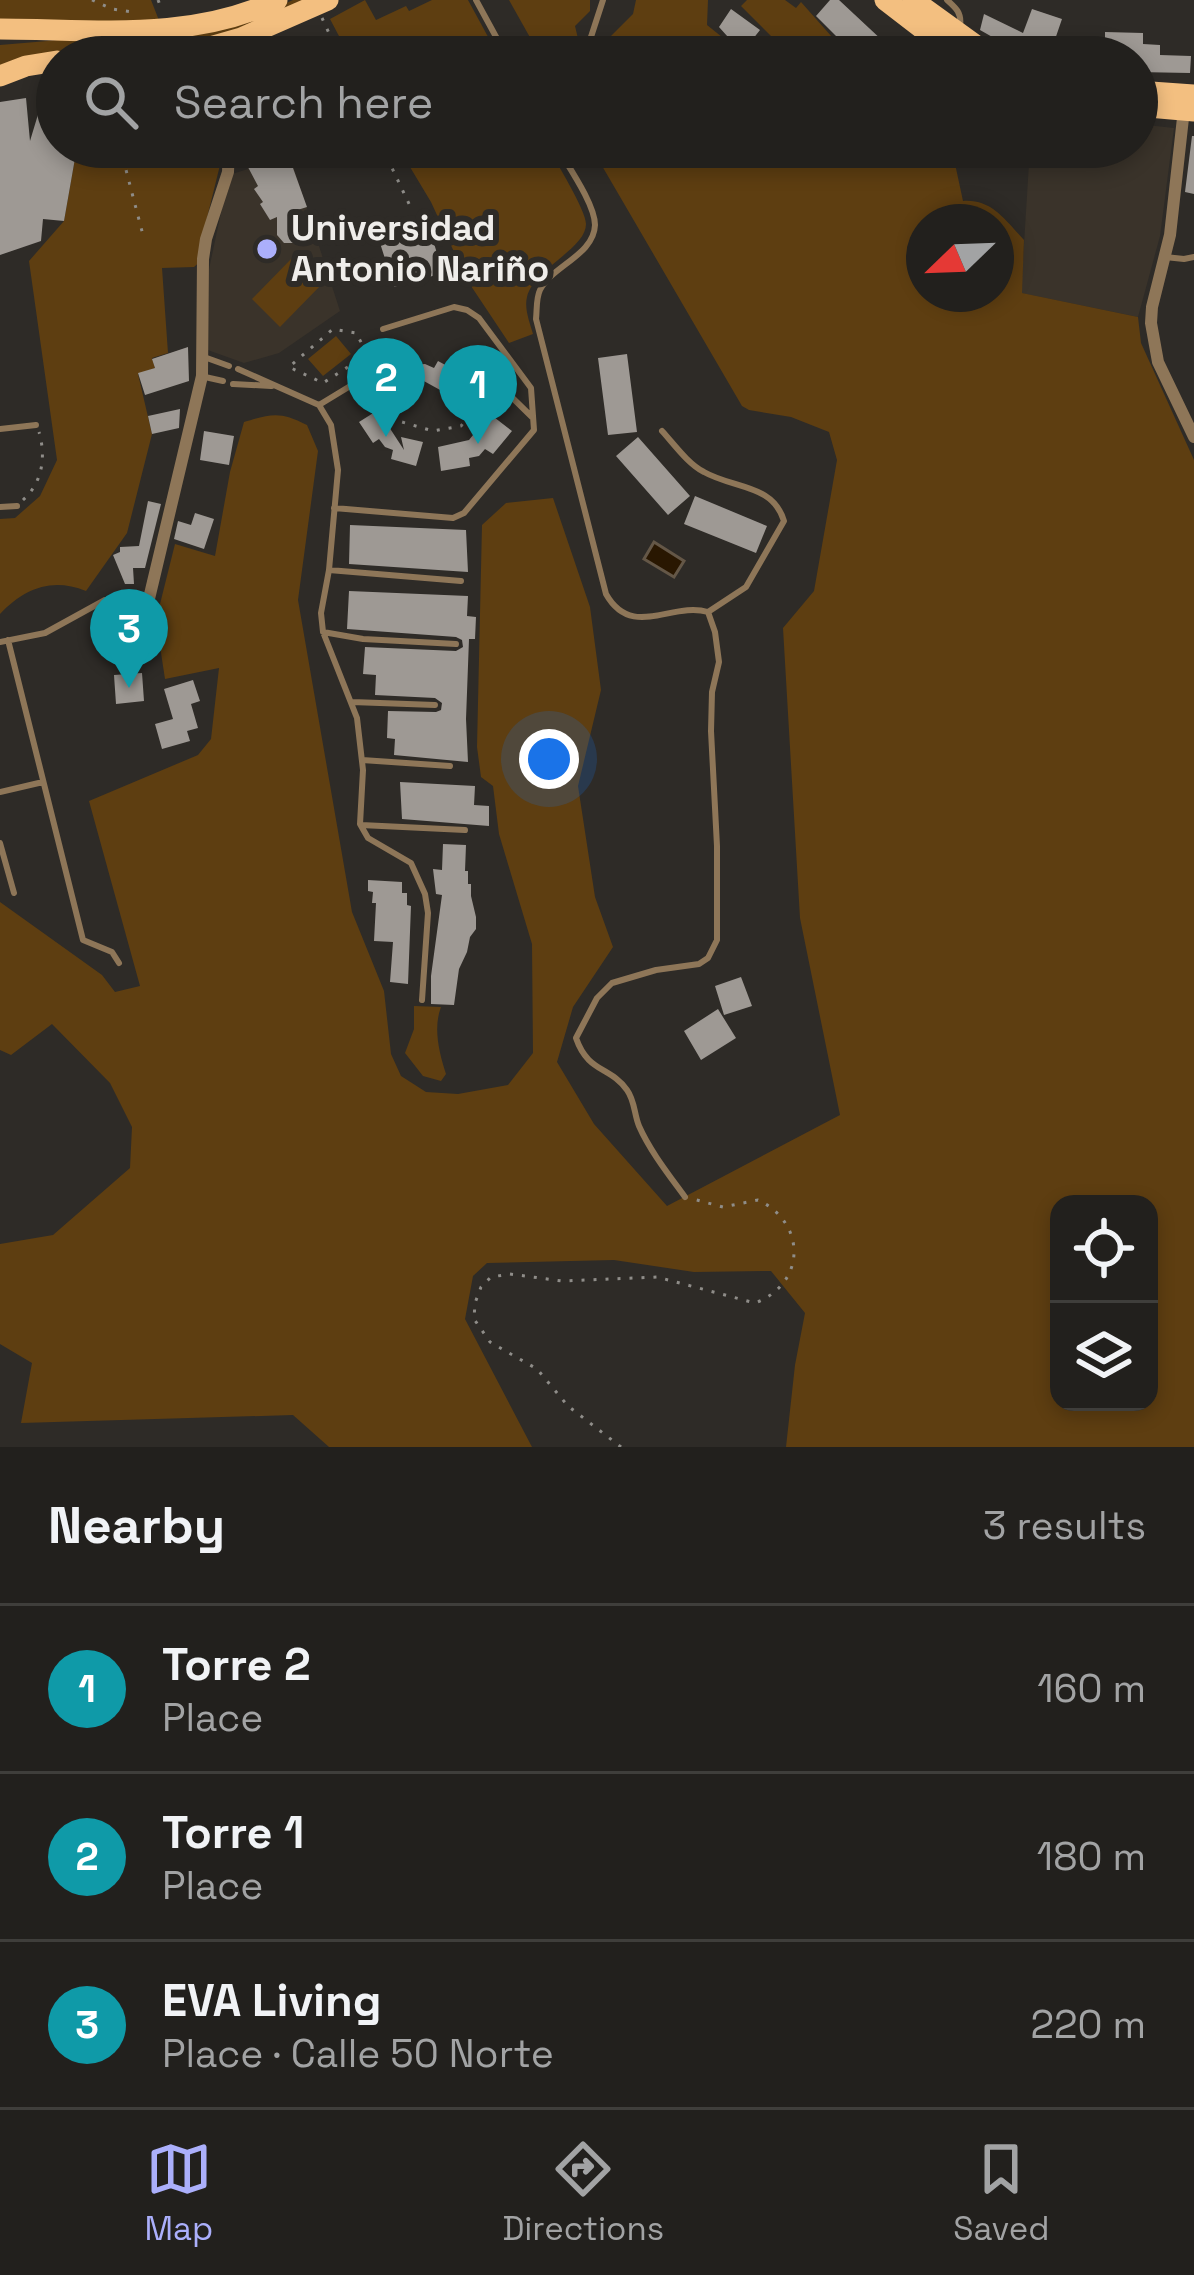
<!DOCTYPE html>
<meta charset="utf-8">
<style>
:root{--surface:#22201d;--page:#2a2826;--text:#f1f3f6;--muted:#a2a3a4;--line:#3f3e3b;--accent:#abaffb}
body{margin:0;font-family:"Space Grotesk",sans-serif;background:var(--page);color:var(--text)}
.controls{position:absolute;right:36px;bottom:36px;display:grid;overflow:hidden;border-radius:24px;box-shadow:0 6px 18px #0003}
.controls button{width:108px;height:108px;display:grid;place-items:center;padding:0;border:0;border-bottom:3px solid var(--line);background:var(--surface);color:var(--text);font:60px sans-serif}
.compass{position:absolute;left:906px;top:204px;width:108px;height:108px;border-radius:50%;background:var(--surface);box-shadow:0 6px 18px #0003;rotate:247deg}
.you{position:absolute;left:549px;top:759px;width:42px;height:42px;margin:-30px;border:9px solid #fff;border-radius:50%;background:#1a73e8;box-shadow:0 0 0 18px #1a73e833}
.badge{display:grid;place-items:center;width:78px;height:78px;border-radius:50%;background:var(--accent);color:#fff;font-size:39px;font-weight:700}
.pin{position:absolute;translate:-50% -99px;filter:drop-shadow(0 3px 6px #0008)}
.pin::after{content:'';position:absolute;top:63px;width:42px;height:36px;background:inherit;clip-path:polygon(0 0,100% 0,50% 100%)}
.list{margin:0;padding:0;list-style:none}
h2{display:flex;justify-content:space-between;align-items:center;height:156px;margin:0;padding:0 48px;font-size:51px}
h2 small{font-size:39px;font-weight:400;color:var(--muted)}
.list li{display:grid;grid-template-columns:78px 1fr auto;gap:36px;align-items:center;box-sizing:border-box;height:168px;padding:0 48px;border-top:3px solid var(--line)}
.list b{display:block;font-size:45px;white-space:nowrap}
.list p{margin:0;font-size:39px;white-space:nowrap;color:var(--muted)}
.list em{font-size:39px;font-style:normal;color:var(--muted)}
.icon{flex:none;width:66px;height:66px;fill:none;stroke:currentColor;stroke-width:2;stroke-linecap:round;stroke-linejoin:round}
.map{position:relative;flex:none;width:1194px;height:1447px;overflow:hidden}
.search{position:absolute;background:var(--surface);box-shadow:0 6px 18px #0003;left:36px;right:36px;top:36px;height:132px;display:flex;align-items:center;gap:30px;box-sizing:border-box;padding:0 42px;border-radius:66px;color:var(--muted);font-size:45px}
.sheet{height:660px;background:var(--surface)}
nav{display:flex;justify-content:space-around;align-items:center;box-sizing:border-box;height:168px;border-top:3px solid var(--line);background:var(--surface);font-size:33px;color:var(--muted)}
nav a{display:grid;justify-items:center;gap:6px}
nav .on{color:var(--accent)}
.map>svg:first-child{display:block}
.built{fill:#3a332a}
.green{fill:#5e3e11;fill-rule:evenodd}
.water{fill:#291701;stroke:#645747;stroke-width:3}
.building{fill:#9e9994}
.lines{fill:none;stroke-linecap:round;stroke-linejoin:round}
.path{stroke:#8f8d89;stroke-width:3;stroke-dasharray:3 9;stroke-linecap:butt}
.service{stroke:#8e7658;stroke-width:6}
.minor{stroke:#8e7658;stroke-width:12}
.primary{stroke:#f3bf80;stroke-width:21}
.poi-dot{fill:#abaffb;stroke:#2e2b27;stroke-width:4.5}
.labels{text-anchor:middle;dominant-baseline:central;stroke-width:12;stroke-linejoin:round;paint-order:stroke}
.poi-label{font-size:36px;font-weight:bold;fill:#efedea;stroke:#2e2b27;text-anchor:start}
</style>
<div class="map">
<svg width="1194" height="1447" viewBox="0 0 1194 1447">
<rect width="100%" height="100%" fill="#2e2b27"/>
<path class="built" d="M1137,124L1174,128L1160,236L1138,317L1021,293L1030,147H1137Z
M241,147H287L340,311L279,353L244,363L205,349L208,274L229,175L248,169L240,153L243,150Z"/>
<path class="green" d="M0,0H151L160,23L0,25Z
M293,0H311L259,25L178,50L57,57L0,67V45L71,39L266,12Z
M365,0L376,20L406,6L409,11L432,0H468L499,57H350L330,19Z
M509,0H590V11L575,26L580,47L591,56L633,14L636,0H708L707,25L747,57H541Z
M747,0H785L796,8L801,2L840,46L841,57H763L775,40L741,6Z
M77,147H221V161L204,230L203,259L194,267L162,268L168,353L152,358L155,368L138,374L152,434L127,533L86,591C51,577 24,589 0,614V519L15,518L40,496L57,460L29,261L64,221Z
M398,147H548C556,162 586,210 586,224C586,249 534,268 527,297C524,309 530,323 533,334L509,343L467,280L431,202Z
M591,147H898L904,152L908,147H940L954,159L963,201C992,199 1005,220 1024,240L1022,293L1138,317L1141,343L1194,460V1447H786L795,1365L805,1313L771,1271L694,1272L614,1260L487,1263L473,1276L465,1319L532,1447H329L293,1415L21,1423L32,1363L0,1344V1244L53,1235L130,1168L132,1127L110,1083L52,1024L11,1055L0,1050V902L102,975L115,992L140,986L89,801L198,755L211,739L219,668L165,679L156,620L175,544L215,556L230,472L244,422C273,413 281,412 307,425L318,451L298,600L352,912L384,991L391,1054L401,1076L426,1092L458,1094L508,1085L533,1053L532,944L499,834L493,786L481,777L477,747L482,525L506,503L553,498L590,607L601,690L578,786L595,897L613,947L573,1007L557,1062L594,1124L667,1206L840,1115L800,918L783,628L814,591L837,460L829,432L791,417L749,410L742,406ZM924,222H996V294H924ZM1059,1204H1149V1402H1059Z
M294,256L322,284L280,327L252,299Z
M336,336L351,354L323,376L308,359Z
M414,1006L441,1007C433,1028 439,1052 446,1074L441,1081L423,1076L405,1053L414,1029Z"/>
<path class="water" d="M654,542L684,561L674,577L644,559Z"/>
<path class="building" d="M830,0H839L884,42L887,39L908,57H852L844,51L847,47L816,16Z
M731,9L760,30L745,49L739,44L736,46L719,27Z
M1032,9L1062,19L1049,57H1015L1017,51L980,30L984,14L1023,33Z
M1105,32L1143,33V44L1160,45V55L1191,56L1190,73L1137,72V57H1105Z
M281,43L286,57H245V55Z
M46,88L57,89V147H77L64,221L43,219L41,241L0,255V102L26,98L30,141Z
M1192,136H1194V194L1185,192Z
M249,147H301L306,163L293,168L307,207L291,212L303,225V236L295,243H284L277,235V217L270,220L260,204L263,202L254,189L258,186L240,152Z
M429,227L443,273L394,287L380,243Z
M188,347L189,381L145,395L138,373L155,368L152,359Z
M627,354L637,432L608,435L598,358Z
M412,356L414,365L425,364L434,368L438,361L462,374L451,396L422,380L391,389L384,363Z
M180,409L179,428L152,434L148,416Z
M378,410L404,450L401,437L423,442L416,466L391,459L393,450L385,447L379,439L373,443L359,422Z
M490,414L512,431L493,454L485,449L479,456L469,458L470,466L441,471L438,447L469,440Z
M204,431L234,436L229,465L200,460Z
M638,437L690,496L668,515L616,456Z
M695,496L767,526L756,553L684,524Z
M148,501L161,504L145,568H133L134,584H125L113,555L120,552V547L139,546Z
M195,513L214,519L204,549L174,539L178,521L191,525Z
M350,525L466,530L468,572L349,564Z
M349,591L468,596L467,616L476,617L475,639H469L466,719L468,762L394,755L395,739L387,738L388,711L436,712L441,710L442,703L435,698L375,695L376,675L363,674L365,647L456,651L463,647L462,640L456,637L347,629Z
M142,673L144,701L116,704L114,675Z
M193,680L200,701L191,704L198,728L187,731L190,741L162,749L155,724L173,719L164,689Z
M400,782L475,786L474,805L489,806V826L402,819Z
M443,844L466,845L465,871H468V884H471V896L476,917V929L470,937L467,952L459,969L454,1005L431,1004V976L442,895L436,894L433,869L442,870Z
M368,880L402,882V893H407V905L411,906L408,984L390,982L393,942L374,941L376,903H372L373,892L368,891Z
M741,977L752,1006L724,1015L715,986Z
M718,1009L736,1038L701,1060L684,1031Z"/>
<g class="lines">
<path class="path" d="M92,0L112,9L133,12
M158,0L162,10
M322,18L340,57
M120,147L143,235
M382,147L411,208
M368,354L323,383L289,367L333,329L356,333L374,366
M379,380L402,422L433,431L461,426L480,402L497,393
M23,500C43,482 46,456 39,432
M621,1447L568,1406L537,1369L490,1342L474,1319L475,1303L481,1287L491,1277L510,1274L562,1281L657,1277L755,1303C806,1284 807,1223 758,1200L723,1207L693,1199"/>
<path class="service" d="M476,0L507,57
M947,0C956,8 962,13 960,26
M589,43L603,0
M557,147C568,166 595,204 595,225C594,255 552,266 540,290C536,298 537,310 536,319L606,594C632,640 672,601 708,612L746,587L784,521C773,484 734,489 704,472C688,464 674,444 662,431
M1165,257L1184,259L1194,257
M204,357L229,366
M238,369L319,405L331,425L338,470L329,570L321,613L323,632L357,718L363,770L360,824L368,838L411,863L425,894L428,913L422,1000
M484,370L533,418
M205,377L223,381
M233,384L271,386
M319,405L370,374
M0,429L36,425
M0,507L17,506
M334,508L453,518L464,513L534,430L531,388L479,318L467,310L454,307L383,329
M329,570L461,581
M323,632L363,639L456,644
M8,640L83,940L112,952L119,963
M0,642L45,633L105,600L147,607
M352,702L435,705
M362,760L450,766
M0,792L43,782
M361,825L465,830
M0,843L14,893
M685,1197C669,1175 650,1151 639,1126C634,1114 635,1101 627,1090C610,1066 588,1073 576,1038L597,998L612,983L656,970L699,964L708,958L717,940V846L711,731L712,692L719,662L715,632L708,612"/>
<path class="minor" d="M1184,109L1170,235L1152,307L1151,323L1158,362L1194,437
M145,631L147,607L202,376L203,259L206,239L228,172L229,147"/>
<path class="primary" d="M885,0L959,57
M913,0L992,57
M0,29C93,29 191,42 277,0
M175,57L241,38L328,0
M0,76L26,66L57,61
M1137,91L1194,95
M1137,106L1194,111"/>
</g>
<circle class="poi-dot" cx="267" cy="249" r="12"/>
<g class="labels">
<g class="poi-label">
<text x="291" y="228">Universidad<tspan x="291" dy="41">Antonio Nariño</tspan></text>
</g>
</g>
</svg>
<div class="controls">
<button><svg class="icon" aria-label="locate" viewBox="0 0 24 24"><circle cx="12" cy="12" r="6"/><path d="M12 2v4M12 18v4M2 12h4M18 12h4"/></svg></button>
<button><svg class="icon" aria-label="layers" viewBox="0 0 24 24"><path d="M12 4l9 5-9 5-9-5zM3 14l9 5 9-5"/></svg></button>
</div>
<svg class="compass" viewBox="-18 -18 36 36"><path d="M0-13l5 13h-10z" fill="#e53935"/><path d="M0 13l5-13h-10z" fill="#a2a3a4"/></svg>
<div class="you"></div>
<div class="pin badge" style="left:478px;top:444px;background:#0f9aa8">1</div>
<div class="pin badge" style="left:386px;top:437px;background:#0f9aa8">2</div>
<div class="pin badge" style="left:129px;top:688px;background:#0f9aa8">3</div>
<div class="search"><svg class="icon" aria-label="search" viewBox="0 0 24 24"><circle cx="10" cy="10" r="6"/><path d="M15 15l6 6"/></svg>Search here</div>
</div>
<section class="sheet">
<h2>Nearby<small>3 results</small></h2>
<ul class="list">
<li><span class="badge" style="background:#0f9aa8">1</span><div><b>Torre 2</b><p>Place</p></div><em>160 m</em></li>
<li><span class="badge" style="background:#0f9aa8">2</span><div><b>Torre 1</b><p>Place</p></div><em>180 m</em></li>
<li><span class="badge" style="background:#0f9aa8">3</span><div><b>EVA Living</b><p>Place · Calle 50 Norte</p></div><em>220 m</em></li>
</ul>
</section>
<nav>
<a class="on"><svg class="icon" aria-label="map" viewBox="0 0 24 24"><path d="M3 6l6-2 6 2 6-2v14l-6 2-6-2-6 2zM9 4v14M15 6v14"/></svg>Map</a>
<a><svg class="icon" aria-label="directions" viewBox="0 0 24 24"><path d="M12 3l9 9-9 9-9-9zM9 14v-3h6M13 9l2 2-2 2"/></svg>Directions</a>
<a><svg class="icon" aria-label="saved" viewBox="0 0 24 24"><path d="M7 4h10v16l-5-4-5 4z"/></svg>Saved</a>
</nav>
